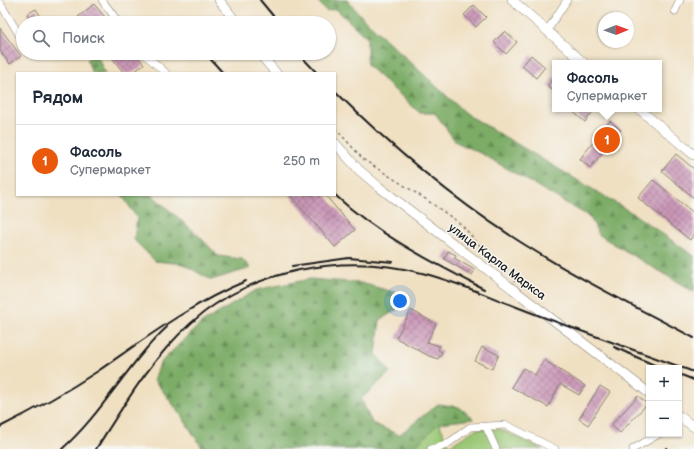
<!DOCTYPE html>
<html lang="ru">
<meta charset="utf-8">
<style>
:root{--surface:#fff;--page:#f6f6f7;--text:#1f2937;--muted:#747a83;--line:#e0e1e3;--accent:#ea580c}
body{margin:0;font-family:"Balsamiq Sans",sans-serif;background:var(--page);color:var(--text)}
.controls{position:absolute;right:12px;bottom:12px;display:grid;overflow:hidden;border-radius:0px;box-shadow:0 1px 3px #0004}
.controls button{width:36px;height:36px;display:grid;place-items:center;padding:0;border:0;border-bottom:1px solid var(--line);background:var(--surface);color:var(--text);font:20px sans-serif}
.compass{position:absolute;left:598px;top:12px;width:36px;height:36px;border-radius:50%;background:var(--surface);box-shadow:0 1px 3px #0004;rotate:89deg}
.you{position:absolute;left:400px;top:301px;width:14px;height:14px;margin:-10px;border:3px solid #fff;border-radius:50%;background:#1a73e8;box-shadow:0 0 0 6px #1a73e833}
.badge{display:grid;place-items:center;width:26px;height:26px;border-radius:50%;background:var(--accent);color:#fff;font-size:13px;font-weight:700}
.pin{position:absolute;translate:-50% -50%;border:2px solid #fff;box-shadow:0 1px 4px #0006}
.popup{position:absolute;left:552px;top:60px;width:110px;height:52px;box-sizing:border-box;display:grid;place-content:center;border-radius:0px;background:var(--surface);filter:drop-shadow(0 1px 3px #0005);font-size:13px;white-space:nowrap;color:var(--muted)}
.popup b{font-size:15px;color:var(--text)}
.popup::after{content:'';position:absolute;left:50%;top:100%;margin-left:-8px;border:8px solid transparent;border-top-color:var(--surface)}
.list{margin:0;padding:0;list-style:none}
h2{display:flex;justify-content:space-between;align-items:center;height:52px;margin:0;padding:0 16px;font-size:17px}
h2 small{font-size:13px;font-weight:400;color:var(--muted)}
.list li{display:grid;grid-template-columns:26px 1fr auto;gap:12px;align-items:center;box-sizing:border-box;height:72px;padding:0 16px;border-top:1px solid var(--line)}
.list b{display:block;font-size:15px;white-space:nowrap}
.list p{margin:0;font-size:13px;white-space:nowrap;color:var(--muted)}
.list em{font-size:13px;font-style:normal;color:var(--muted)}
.icon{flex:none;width:22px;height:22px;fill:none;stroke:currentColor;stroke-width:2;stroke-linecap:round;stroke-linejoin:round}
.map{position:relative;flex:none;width:694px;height:449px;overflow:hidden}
.search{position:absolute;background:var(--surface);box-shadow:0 1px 3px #0004;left:16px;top:16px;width:320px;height:44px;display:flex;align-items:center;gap:10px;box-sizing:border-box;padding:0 14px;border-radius:22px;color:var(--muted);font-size:15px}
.panel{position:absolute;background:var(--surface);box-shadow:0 1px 3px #0004;left:16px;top:72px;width:320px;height:124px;border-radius:0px}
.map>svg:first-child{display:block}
.forest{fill:url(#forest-firs);stroke:#4c6441}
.garden{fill:#9ac775;stroke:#5b7248}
.building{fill:url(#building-cross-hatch)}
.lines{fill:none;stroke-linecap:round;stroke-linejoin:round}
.minor-casing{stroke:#867e6f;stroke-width:8}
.major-casing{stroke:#867e6f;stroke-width:10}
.path{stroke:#867e6f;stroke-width:1.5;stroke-dasharray:3 3;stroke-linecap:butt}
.minor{stroke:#fff;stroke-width:7}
.major{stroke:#fff;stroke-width:9}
.rail{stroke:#1c1c1c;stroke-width:2}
.labels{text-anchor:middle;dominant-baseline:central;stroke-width:3;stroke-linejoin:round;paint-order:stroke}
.street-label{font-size:12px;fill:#1c1c1c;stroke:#f6f6f2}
</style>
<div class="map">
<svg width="694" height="449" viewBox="0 0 694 449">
<defs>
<pattern id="forest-firs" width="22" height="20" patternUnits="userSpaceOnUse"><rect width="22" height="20" fill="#7bac66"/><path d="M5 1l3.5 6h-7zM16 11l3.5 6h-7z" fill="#648b53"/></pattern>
<pattern id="building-cross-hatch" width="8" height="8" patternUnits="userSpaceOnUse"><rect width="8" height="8" fill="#ca97b7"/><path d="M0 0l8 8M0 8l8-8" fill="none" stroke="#a37a94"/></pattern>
</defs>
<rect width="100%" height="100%" fill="#f6f6f2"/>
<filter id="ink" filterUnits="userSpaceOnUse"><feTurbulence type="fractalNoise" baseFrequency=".025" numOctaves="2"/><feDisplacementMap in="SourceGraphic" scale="8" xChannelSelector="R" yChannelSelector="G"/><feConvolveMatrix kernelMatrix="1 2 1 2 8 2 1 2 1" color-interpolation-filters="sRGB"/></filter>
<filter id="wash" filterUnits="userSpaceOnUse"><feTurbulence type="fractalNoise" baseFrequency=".012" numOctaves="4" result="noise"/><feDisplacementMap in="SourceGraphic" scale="16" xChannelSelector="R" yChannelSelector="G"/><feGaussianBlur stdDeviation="0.9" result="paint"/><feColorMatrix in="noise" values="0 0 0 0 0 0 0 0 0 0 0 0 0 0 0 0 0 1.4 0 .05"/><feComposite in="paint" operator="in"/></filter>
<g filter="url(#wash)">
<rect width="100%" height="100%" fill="#f0e0c2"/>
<path class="forest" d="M317,0H347L364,19L465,113L634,214L694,256V292L599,235L590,217L482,154L456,142L435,113H420L367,65V38L336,9L326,11Z
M96,53L105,73H92L87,60Z
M122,195H152L198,235L218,256L242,259L251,268L211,280L183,264L155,261L134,240L137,218Z
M310,279L361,283L401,294L402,306L380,320L376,354L390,372L361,399L372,423L399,435L438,404L459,407L474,419L439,423L413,449H203L179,412L154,380L160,363L200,324L256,290Z"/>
<path class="garden" d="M439,423L449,446L476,429H499L543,449H413Z"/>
<g id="blocks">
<path class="building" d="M94,4L110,23H83L78,17Z
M474,5L486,17L476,27L464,15Z
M36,9L45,23H32L27,14Z
M0,28L21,56L10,64L0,51Z
M505,31L517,42L506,54L494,42Z
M108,53H135L144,64L133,73H124Z
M531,55L545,67L536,78L522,66Z
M555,76V92L547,86Z
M570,109H595L585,122Z
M610,121L621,130L590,168L580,159Z
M676,154L694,169V198L662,171Z
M653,180L694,213V234L690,240L638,198Z
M290,195H325L355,230L335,247Z
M448,251L456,255L454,258L475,270L472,275L444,259Z
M411,310L436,324L427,342L440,346L438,350L442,352L438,359L429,356L396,338Z
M482,347L499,355L492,369L475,361Z
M544,360L585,386L579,395L560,384L548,407L511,387L523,368L535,375Z
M600,386L610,392L588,425L579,419Z
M638,396L647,404L620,433L611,425Z"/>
</g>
</g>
<g filter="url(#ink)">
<use href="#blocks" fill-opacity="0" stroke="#867e6f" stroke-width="1"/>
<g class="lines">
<g class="minor-casing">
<path id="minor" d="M102,0L119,23
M0,3L23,41
M675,11L680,0
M547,31L567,0
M143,53L166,73
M487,429L496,449
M431,449L446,445L470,427L506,425L555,449
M633,449L659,434"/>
</g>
<g class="major-casing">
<path id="major" d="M219,0L237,23
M512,0L584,63
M259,53L276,73
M639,109L694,155
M335,143L359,170L379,187L649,393
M679,416L694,427"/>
</g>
<path class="path" d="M335,128L364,160L427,200L462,225L488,255L513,272L516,276L514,282"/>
<use href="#minor" class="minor"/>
<use href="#major" class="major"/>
<path class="rail" d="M260,0L279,23
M205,53L223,73
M298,53L317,73
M335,91C392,148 454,200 522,243C577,278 636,307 694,338
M335,195C378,235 432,262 484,289
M292,266L349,258L393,262
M614,347L661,368
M679,374L694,380
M0,427C34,410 66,392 98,371C146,338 192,303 246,281
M666,448L667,449
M62,449C102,414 128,363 167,327
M96,449C124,405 151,359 190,324C251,269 343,252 422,273C458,282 492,298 527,311C582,332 638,351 694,372"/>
</g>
</g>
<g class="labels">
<g class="street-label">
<text transform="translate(497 262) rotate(37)">улица Карла Маркса</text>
</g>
</g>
</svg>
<div class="controls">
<button>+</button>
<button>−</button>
</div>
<svg class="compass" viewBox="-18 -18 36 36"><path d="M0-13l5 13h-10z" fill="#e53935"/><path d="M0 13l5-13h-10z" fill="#747a83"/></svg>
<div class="you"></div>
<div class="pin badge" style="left:607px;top:140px">1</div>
<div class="popup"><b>Фасоль</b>Супермаркет</div>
<div class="search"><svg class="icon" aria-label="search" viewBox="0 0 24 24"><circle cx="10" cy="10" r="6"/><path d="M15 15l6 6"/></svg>Поиск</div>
<section class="panel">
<h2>Рядом<small></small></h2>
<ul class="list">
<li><span class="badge">1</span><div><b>Фасоль</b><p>Супермаркет</p></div><em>250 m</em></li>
</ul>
</section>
</div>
